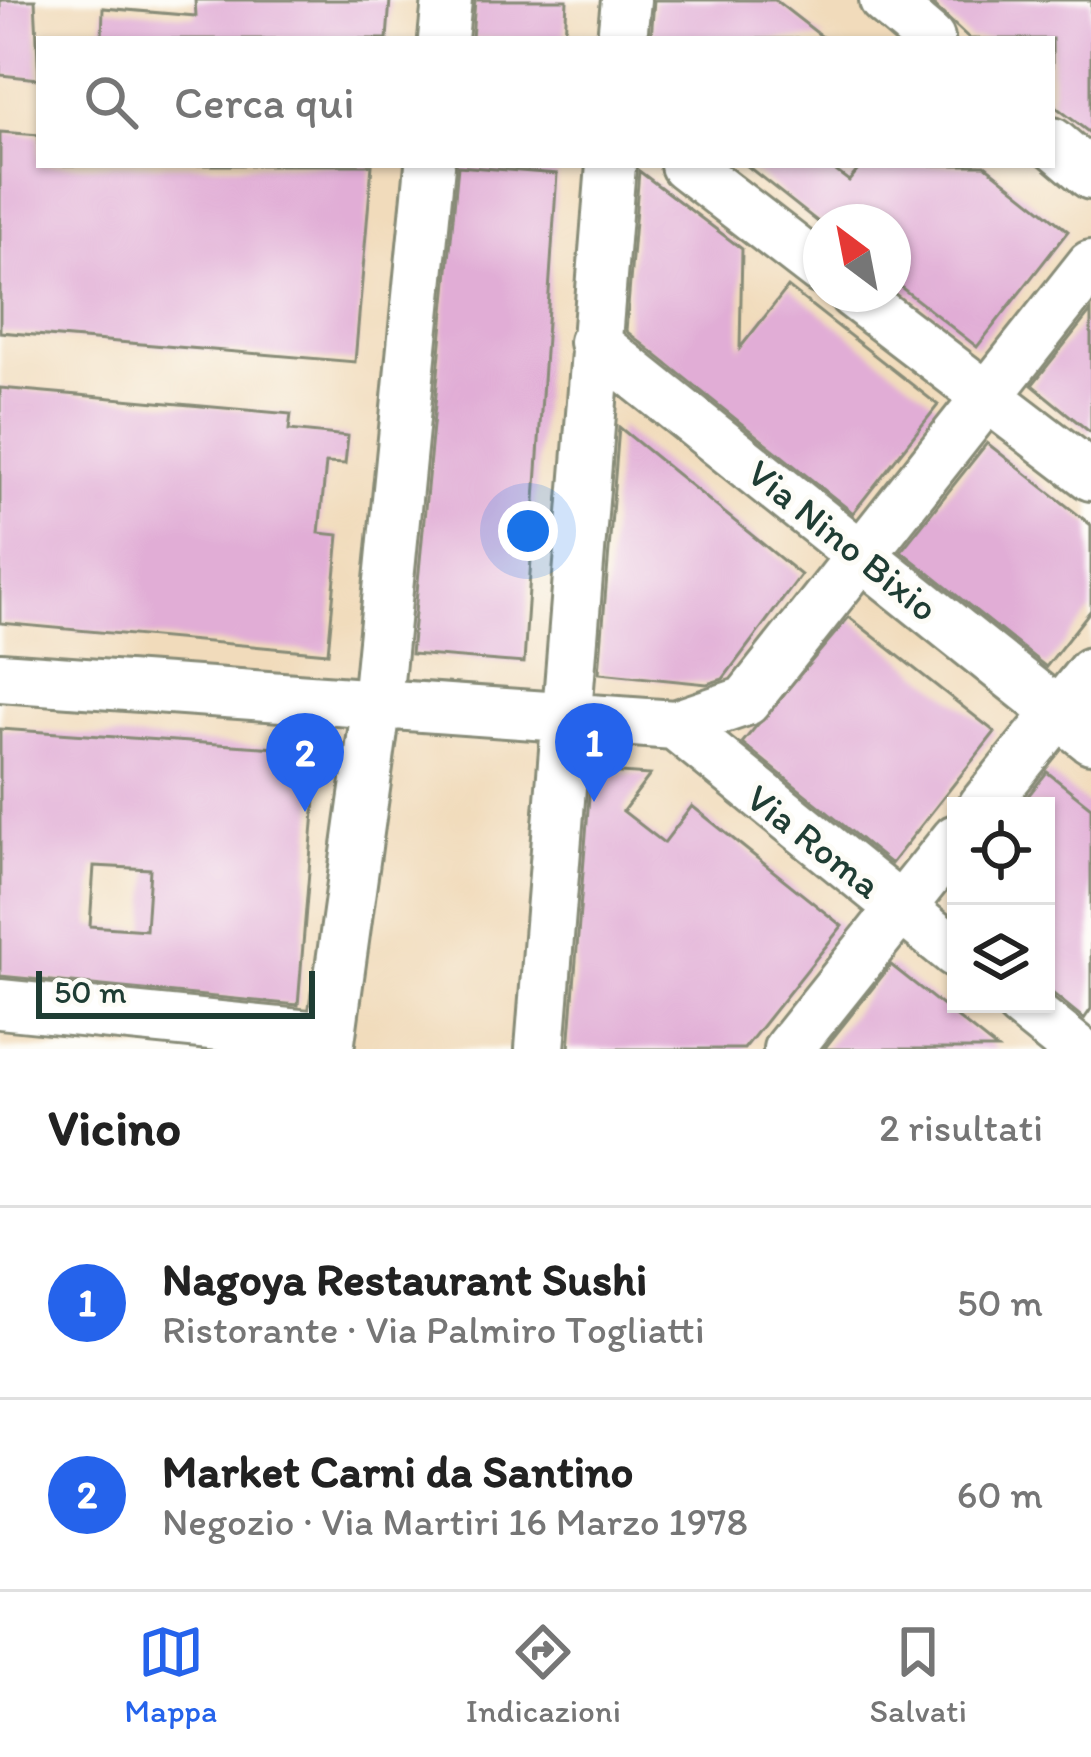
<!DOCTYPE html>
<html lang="it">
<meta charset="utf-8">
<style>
:root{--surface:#fff;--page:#f2f2f2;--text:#222;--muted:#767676;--line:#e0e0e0;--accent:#2563eb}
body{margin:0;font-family:Itim,sans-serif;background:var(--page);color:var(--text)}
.controls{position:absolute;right:36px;bottom:36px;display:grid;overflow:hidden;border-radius:0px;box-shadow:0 3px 9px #0004}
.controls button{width:108px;height:108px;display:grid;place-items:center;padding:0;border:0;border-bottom:3px solid var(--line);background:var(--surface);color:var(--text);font:60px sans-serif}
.compass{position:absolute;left:803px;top:204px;width:108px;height:108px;border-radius:50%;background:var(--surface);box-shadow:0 3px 9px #0004;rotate:328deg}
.scale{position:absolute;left:36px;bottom:30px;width:279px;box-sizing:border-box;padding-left:12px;border:6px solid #1f3d34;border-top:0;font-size:33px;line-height:42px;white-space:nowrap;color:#1f3d34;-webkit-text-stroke:9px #fdfcf7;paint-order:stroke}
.you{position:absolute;left:528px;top:531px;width:42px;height:42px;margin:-30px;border:9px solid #fff;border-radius:50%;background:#1a73e8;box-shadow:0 0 0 18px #1a73e833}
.badge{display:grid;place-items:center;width:78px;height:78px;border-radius:50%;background:var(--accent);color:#fff;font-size:39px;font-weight:700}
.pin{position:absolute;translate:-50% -99px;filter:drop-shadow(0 3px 6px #0008)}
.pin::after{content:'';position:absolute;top:63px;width:42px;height:36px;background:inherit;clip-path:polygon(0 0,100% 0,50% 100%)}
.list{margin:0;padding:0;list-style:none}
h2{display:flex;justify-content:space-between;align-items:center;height:156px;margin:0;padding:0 48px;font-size:51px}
h2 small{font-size:39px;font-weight:400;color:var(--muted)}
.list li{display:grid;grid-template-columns:78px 1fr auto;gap:36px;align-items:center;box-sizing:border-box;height:192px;padding:0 48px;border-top:3px solid var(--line)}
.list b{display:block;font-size:45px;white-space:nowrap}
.list p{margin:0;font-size:39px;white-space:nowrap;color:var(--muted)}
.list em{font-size:39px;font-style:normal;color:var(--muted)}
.icon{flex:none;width:66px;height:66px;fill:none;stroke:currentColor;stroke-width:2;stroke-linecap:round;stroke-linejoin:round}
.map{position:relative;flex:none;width:1091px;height:1049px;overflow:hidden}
.search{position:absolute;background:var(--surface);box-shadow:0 3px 9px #0004;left:36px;right:36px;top:36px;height:132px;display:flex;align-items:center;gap:30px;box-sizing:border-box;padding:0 42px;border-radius:0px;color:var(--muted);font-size:45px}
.sheet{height:540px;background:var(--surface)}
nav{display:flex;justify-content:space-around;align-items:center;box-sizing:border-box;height:168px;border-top:3px solid var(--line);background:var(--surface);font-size:33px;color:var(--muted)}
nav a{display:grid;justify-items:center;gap:6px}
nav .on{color:var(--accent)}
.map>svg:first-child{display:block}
.building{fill:#e1add6;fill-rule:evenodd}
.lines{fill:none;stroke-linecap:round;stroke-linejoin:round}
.minor-casing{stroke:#888c78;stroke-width:54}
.minor{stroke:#fff;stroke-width:48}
.labels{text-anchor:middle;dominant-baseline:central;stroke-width:10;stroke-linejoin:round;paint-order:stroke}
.street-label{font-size:39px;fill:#1f3d34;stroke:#fdfcf7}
</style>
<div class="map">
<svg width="1091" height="1049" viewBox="0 0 1091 1049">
<rect width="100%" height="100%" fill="#fdfcf7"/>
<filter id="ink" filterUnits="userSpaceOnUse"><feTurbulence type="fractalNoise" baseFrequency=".00833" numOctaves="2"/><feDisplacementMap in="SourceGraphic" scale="24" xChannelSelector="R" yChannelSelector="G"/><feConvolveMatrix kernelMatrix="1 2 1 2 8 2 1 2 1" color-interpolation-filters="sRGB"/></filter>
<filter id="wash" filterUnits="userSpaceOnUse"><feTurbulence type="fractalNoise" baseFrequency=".004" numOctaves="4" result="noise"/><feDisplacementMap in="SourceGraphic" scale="48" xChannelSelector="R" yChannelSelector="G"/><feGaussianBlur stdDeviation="2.7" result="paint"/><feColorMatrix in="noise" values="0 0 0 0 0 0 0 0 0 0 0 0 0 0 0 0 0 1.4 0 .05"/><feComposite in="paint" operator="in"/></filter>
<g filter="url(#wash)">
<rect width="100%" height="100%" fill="#f1dbbb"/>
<g id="blocks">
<path class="building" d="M0,0H35L39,79L0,75Z
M195,0H390L387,39H102L103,8L196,16Z
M475,0H567L565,39H472Z
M654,0H775L825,39H651Z
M928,0H1091V134L1052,104V39H970Z
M0,132L39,135V165H372L355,362L0,332Z
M746,165H828L849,181L862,165H985L1068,231L977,347L893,281V222H818Z
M458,166L557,174L524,663L411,654Z
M639,171L742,249L740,348L788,287L938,405L853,513L626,331Z
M1091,311V433L1032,385Z
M0,388L291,414L289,430L348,436L345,464L326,463L319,533L339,535L328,653L0,623Z
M619,427L801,575L723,679L707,684L599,673Z
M987,443L1091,525V610L1046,667L901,551Z
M849,617L995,732L891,864L742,743Z
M0,729L319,751L298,1005L0,976ZM94,866L150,869L146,930L90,926Z
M591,771L650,775L623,811L664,843L692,806L842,926L744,1049H569Z
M1047,772L1091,807V1009L1084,1019L1046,988V806H1020Z
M891,965L997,1049H824Z"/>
</g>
</g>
<g filter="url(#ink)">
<use href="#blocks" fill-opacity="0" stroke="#888c78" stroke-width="3"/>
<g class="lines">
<g class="minor-casing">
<path id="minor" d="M884,0L930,39
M443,39L447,0
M622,39L626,0
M1052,142L1091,175
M685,165L821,270
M853,294L1091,476
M594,342L1091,739
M0,677L675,725L746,701L1091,265
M675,725L956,953
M983,806L1091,672
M0,1004L330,1037
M1020,1004L1076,1049
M329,1049L377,702L430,165
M540,1049L611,165
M788,1049L956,839"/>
</g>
<use href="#minor" class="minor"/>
</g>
</g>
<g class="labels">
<g class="street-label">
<text transform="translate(843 540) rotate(39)">Via Nino Bixio</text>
<text transform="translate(814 841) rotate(38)">Via Roma</text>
</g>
</g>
</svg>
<div class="controls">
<button><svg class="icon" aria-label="locate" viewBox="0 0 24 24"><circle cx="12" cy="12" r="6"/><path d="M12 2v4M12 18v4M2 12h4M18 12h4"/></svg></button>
<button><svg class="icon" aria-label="layers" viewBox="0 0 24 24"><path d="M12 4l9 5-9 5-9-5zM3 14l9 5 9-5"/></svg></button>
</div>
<svg class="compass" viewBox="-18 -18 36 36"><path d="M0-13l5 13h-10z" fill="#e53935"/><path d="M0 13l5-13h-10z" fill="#767676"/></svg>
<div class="scale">50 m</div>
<div class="you"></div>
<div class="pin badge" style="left:594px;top:802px">1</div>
<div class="pin badge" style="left:305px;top:812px">2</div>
<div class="search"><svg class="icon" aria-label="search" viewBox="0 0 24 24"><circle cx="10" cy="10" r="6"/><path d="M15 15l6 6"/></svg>Cerca qui</div>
</div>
<section class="sheet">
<h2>Vicino<small>2 risultati</small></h2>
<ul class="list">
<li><span class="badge">1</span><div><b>Nagoya Restaurant Sushi</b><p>Ristorante · Via Palmiro Togliatti</p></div><em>50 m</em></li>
<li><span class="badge">2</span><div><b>Market Carni da Santino</b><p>Negozio · Via Martiri 16 Marzo 1978</p></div><em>60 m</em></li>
</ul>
</section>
<nav>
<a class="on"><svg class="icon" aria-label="map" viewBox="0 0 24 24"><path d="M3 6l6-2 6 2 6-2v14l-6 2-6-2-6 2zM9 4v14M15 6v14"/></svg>Mappa</a>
<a><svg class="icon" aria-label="directions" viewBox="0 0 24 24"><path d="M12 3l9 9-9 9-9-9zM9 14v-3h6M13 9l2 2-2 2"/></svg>Indicazioni</a>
<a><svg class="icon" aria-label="saved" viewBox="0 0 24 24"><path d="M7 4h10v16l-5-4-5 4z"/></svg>Salvati</a>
</nav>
